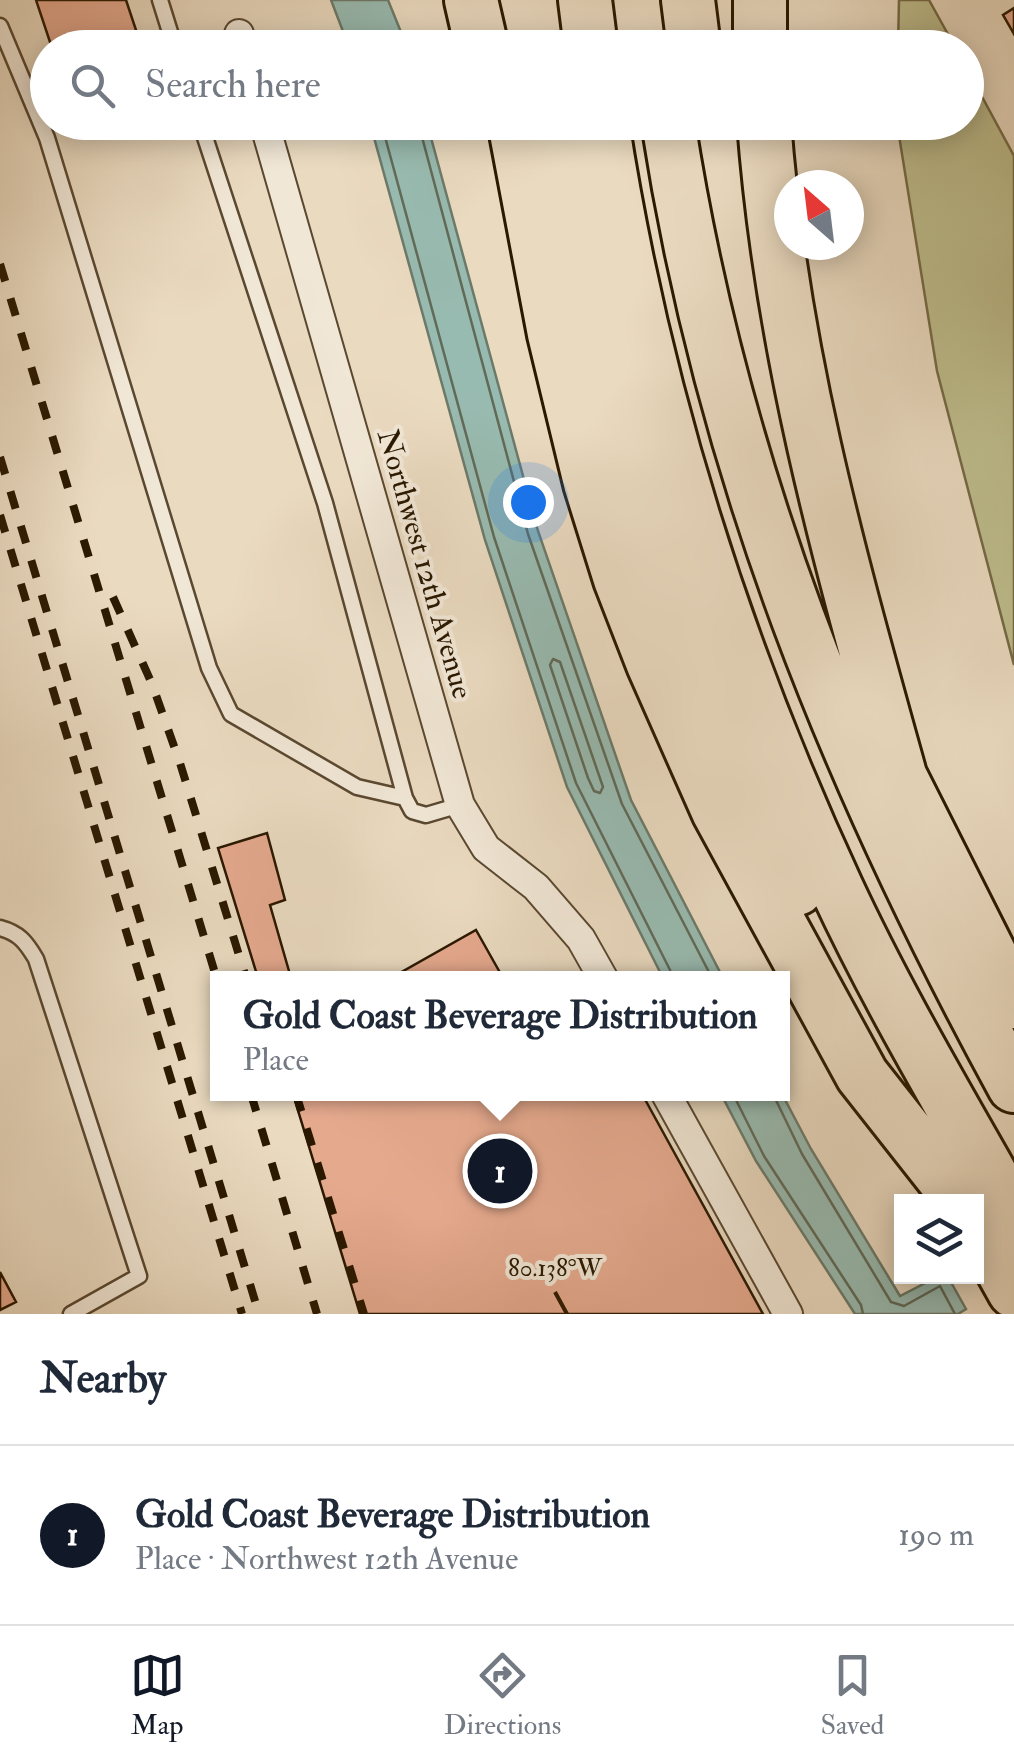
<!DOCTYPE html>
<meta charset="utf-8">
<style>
:root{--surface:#fff;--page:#f6f6f7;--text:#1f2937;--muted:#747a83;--line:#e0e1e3;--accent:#111827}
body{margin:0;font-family:"IM FELL Double Pica",serif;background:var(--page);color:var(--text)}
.controls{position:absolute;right:30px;bottom:30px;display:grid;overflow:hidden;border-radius:0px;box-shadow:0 5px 25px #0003}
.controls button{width:90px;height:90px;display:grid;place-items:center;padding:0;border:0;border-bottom:2px solid var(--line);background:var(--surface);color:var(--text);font:50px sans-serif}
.compass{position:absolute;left:774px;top:170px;width:90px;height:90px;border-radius:50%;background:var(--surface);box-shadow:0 5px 25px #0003;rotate:332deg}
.you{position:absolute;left:528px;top:502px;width:35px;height:35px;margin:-25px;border:8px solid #fff;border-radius:50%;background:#1a73e8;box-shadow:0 0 0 15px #1a73e833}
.badge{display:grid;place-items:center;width:65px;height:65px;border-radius:50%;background:var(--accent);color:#fff;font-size:32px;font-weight:700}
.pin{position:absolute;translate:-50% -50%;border:5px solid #fff;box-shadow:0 2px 10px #0006}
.popup{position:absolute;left:210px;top:971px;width:580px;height:130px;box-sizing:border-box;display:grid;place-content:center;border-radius:0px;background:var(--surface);filter:drop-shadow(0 2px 8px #0005);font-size:32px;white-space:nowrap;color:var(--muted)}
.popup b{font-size:38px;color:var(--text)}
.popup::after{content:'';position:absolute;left:50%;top:100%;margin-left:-20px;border:20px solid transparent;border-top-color:var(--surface)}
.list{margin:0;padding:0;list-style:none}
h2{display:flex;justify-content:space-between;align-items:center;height:130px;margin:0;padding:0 40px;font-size:42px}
h2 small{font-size:32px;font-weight:400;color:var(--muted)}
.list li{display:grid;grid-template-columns:65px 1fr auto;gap:30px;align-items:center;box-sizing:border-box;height:180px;padding:0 40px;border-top:2px solid var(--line)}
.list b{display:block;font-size:38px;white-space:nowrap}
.list p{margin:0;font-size:32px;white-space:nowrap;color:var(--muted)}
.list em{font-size:32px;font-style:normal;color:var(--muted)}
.icon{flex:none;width:55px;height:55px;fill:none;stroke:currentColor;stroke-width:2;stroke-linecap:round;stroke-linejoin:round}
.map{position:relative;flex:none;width:1014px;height:1314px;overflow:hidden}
.search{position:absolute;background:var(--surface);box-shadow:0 5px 25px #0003;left:30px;right:30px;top:30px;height:110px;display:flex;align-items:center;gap:25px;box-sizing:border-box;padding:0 35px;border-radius:55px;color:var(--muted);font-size:38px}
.sheet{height:310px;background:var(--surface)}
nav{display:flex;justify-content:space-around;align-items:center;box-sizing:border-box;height:140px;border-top:2px solid var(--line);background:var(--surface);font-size:28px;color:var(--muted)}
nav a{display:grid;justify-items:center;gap:5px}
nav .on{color:var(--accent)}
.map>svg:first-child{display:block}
.green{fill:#bebd8d;stroke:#746a46;stroke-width:2.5}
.water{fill:#98bbb1;stroke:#6c7a6a;stroke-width:2.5}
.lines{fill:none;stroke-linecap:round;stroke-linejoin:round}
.shore{stroke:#616a58;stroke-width:2.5}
.building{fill:#e5a98e;stroke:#2a1800;stroke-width:2.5}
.lane-casing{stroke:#5a4830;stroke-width:19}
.street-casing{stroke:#5a4830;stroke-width:32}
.highway-casing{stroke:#2a1800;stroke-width:58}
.lane{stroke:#f1e7d6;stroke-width:14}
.street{stroke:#f1e7d6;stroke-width:28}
.highway{stroke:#eadac0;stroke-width:52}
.rail{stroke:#2a1800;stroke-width:8;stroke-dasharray:18 18;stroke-linecap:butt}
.ticks{fill:none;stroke:#2a1800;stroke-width:4}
.labels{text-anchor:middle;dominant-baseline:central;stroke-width:8;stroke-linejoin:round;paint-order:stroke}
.street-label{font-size:30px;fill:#2a1800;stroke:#f1e7d6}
.ticks-label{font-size:25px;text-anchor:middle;fill:#2a1800;stroke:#f1e7d6;stroke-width:8;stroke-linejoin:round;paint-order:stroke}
</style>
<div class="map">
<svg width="1014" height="1314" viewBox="0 0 1014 1314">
<rect width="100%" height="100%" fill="#eadac0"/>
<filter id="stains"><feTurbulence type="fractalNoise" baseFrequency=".002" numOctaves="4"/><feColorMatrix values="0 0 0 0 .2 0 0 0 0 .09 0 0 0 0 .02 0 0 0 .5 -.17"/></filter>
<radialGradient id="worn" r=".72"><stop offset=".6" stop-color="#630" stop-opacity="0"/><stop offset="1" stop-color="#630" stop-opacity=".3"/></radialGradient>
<path class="green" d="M899,0H929L955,47H898Z
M967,69L1014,156V665L937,371L897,123L966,122Z"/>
<path class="water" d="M331,0H388L407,47H349Z
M370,123H427L538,531L631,800L723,978H663L567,787L485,540Z
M721,1094H782L811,1149L900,1296L937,1277H948L966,1309L958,1314H855L756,1161Z"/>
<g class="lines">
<path class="shore" d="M381,122L494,537L576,783L670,970L672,978
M418,122L528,534L622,804L712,978
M553,659L560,662L603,787L600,793L594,791L588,778L550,665Z
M733,1094L764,1156L861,1305L863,1314
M773,1094L802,1154L891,1302L904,1306L940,1286L955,1314"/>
</g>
<path class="building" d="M36,0H126L142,48H52Z
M1014,8V34L1003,15Z
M267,833L285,900L270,905L291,978H258L218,848Z
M476,930L503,978H391Z
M293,1094H642L763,1314H360Z
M0,1272L16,1302L0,1310Z"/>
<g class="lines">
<g class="lane-casing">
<path id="lane" d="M160,0L175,48
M0,26L47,138L209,668L231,714L357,787L405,798
M200,122L325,503L405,798L412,811L426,815L460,805
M0,928C19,933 26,942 36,959L139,1276L71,1314"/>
</g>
<g class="street-casing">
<path id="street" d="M239,34L243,48
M264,122L460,805L486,848L536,887L581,939L603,978
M666,1094L788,1314"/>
</g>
<g class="highway-casing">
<path id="highway" d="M471,0L482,48
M585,0L591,48
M688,0L694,48
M760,48V0
M514,122L554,334L590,483L620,579L653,664L718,811L862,1075L962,1202
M566,122C605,385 680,650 797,889
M602,122C643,388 724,646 837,889C889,1001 954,1109 1014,1216
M668,122C722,471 846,778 1014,1086
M764,122C781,351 839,556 900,775
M883,742L1014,1002
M976,1223L1014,1291"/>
</g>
<use href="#lane" class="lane"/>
<use href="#street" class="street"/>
<use href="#highway" class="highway"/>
<path class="rail" d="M0,264L218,983
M0,457L259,1314
M0,515L242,1314
M113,597L152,684L180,763L246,978
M251,1094L317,1314
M296,1094L364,1314"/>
</g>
<path class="ticks" d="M555,1292L567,1314"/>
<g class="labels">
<g class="street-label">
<text transform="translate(425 564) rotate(74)">Northwest 12th Avenue</text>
</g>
</g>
<g class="ticks-label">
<text x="555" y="1276">80.138°W</text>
</g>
<rect width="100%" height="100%" filter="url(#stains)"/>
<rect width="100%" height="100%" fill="url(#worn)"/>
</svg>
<div class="controls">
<button><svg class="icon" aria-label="layers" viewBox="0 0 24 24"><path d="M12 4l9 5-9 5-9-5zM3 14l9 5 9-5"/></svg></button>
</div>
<svg class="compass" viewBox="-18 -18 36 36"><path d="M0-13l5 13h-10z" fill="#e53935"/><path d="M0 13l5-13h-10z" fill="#747a83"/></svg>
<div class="you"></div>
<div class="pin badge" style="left:500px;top:1171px">1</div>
<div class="popup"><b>Gold Coast Beverage Distribution</b>Place</div>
<div class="search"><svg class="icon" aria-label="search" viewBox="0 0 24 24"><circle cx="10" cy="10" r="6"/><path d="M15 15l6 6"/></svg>Search here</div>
</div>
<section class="sheet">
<h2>Nearby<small></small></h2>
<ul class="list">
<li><span class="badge">1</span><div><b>Gold Coast Beverage Distribution</b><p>Place · Northwest 12th Avenue</p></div><em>190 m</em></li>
</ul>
</section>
<nav>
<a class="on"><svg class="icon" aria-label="map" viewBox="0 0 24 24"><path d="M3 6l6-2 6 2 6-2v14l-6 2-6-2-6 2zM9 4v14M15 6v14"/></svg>Map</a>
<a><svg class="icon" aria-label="directions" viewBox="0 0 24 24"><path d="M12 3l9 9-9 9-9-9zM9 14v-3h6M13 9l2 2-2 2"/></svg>Directions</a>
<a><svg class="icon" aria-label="saved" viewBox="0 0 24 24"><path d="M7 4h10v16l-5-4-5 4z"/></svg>Saved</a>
</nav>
